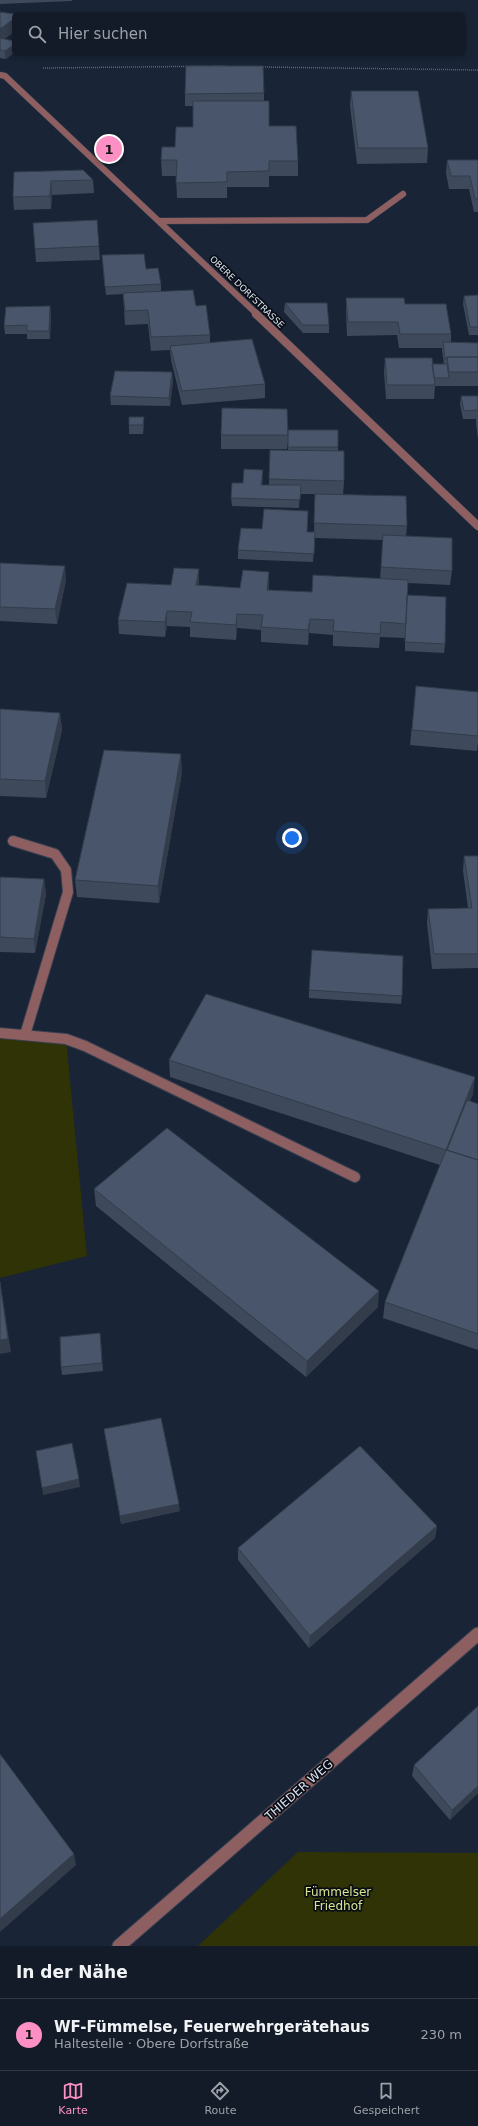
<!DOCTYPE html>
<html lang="de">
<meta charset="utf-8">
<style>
:root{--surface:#131b28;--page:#202834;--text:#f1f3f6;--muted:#9da1a8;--line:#323945;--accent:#fc8fc3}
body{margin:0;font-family:"DejaVu Sans",sans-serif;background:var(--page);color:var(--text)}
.you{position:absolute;left:292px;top:838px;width:14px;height:14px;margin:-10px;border:3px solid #fff;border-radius:50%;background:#1a73e8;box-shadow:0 0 0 6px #1a73e833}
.badge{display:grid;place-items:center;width:26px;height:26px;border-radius:50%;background:var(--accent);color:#111;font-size:13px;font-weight:700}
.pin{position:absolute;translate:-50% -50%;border:2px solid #fff;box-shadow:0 1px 4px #0006}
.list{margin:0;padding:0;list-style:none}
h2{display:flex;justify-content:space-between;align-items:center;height:52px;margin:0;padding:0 16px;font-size:17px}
h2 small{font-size:13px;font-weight:400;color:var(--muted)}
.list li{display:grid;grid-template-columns:26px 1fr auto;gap:12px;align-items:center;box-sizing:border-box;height:72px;padding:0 16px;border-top:1px solid var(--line)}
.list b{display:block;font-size:15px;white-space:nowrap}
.list p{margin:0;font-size:13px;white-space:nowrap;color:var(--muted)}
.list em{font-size:13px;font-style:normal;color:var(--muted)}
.icon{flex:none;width:22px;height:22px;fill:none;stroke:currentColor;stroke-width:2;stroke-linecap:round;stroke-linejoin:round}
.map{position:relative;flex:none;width:478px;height:1946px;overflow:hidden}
.search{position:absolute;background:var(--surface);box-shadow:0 2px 6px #0003;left:12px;right:12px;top:12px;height:44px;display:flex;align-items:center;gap:10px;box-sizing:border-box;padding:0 14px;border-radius:6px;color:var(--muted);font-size:15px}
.sheet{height:124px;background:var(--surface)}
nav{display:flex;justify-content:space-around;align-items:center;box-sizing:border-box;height:56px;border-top:1px solid var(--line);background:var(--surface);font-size:11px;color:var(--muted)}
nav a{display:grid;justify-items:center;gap:2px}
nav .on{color:var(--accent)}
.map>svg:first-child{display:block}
.green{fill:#2f3305}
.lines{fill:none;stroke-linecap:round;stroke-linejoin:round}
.minor-far3-casing{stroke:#343f50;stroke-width:7}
.minor-far2-casing{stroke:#343f50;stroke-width:9}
.minor-far1-casing{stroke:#343f50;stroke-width:12}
.minor-casing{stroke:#343f50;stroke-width:15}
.path{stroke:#5b6576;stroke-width:1.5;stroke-dasharray:1 1;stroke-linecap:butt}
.minor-far3{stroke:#8e5f60;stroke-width:6}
.minor-far2{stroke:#8e5f60;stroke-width:8}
.minor-far1{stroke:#8e5f60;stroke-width:10}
.minor{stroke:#8e5f60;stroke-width:13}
.wall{fill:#3e495b}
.shaded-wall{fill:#323c4a}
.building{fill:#48556a;stroke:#323c4a}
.labels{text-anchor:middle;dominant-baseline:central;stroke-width:3.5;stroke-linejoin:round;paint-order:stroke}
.far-street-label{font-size:9px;fill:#dae2ef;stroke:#080d15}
.near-street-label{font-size:12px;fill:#dae2ef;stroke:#080d15}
.near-park-label{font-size:12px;fill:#d9e391;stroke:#080d15}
</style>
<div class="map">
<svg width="478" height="1946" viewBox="0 0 478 1946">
<rect width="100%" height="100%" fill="#192436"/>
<path class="green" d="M0,1033L66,1039L87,1256L0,1278Z
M298,1852L478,1853V1946H198Z"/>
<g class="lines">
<g class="minor-far3-casing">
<path id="minor-far3" d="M0,75L5,76L258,315
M160,221L367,220L403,194"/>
</g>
<g class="minor-far2-casing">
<path id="minor-far2" d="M256,314L478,526"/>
</g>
<g class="minor-far1-casing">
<path id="minor-far1" d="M13,841L55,854L66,870L68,892L25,1035
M0,1033L66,1039L85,1046L355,1177"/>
</g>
<g class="minor-casing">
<path id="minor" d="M119,1946L478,1634"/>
</g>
<path class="path" d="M261,67L478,70
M43,68L226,66"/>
<use href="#minor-far3" class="minor-far3"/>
<use href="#minor-far2" class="minor-far2"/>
<use href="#minor-far1" class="minor-far1"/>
<use href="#minor" class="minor"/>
</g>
<path class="wall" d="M0,0H72V1L0,4Z
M0,12L14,14V32L4,39L6,59L0,58Z
M351,91L428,148L427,163L357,164L350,106Z
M264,93V101L269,126L298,161V176H269V187H227V198H177L176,176H162L161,160L175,147L193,127V106H185V94Z
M447,160H478V212H474L469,189H449L446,173Z
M14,172L93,180L94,193L52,195L51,209L14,210L13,197Z
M99,246L100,260L36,262L35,249Z
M102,255L146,269L161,284V291L196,306L210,335V343L265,384V398L182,405L171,360L170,350L151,351L148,324L125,325L123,294L106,295Z
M478,295V335H469L463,304L464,296Z
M346,298L405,304L451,334V342L478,343V386H435L434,399H386L384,372L385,358L432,364H444L442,351V348H399L397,335L347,336L346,312Z
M285,303L329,325V333H303L284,312Z
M50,306L51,314L50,339H27V334H5L4,326Z
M172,372L173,381L170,406L111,405L110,396Z
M461,396H478V439L476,424V419H463L460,404Z
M144,417L143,434H129V425Z
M288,431L338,447V451L344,481L343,495L407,526L406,536L452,571L450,585L408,583L407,595L445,644L444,653L405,651V638L380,637L379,648L333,646V635L309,633L308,645L261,642V630L237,628L236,640L190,637V627L167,626L165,637L119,634L118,620L171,585L199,569V585L240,588L269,586L268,590L312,592L380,579L383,540L315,538L313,562L238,559V550L262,529L308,511L307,532H314L315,494H300L299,508L232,506L231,498L243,483L263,478L262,485H269L270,450H288V442L287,449H221V435Z
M0,563L66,580L57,624L0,621Z
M416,686L478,692V743L477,751L410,745Z
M0,709L60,713L62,730L46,798L0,796Z
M182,772L159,903L77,897L75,880Z
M464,856H478V968L432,969L427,923L428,909L468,908L463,871Z
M0,877L44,879L46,894L35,953L0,952Z
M309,990L402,996L401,1004L309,998Z
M169,1060L473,1094L470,1101L478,1104V1350L383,1318L385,1302L440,1165L170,1077Z
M94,1189L378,1307L306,1377L96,1206Z
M101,1341L103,1371L62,1375L61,1367Z
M104,1429L180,1511L121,1524Z
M437,1526L435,1538L309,1648L238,1560V1548Z
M414,1765L478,1793L450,1820L412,1776Z"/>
<path class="shaded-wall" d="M14,19V32L0,42V29Z
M14,45V53L6,59L5,51Z
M51,181L52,195L51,209L50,196Z
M50,306L51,314L50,339L49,331Z
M172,372L173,381L170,406L169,398Z
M144,417V426L143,434V425Z
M65,566L66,580L57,624L55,609Z
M199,569V584L197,600L196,585Z
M269,572V586L266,605L267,590Z
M167,611V626L165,637V622Z
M237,614V628L236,640V625Z
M310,619L309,633L308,645V630Z
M60,713L62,730L46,798L45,781Z
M181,754L182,772L159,903L158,886Z
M44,879L46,894L35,953L34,939Z
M475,1077L473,1094L449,1153L446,1150Z
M0,1280L11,1352L0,1354Z
M379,1291L378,1307L306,1377L307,1361Z
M79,1479L80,1487L43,1495L42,1488Z
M179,1504L180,1511L121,1524L120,1516Z
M437,1526L435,1538L309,1648L310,1636Z
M478,1786V1793L450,1820L452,1810Z
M74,1854L76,1865L0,1932V1919Z"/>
<path class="building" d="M0,12L14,14V19L0,29Z
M0,38L14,41V45L5,51L0,50Z
M186,66H263L264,93L185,94Z
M351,91H418L428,148H358Z
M193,101H269V126H296L298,161H269V171L227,172V182L176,183L177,160H161L162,147H175L176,127H193Z
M447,160H478V199H475L470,176H451Z
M83,170L93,180L51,181L50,196L13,197L14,172Z
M97,220L99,246L35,249L33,223Z
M144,254L146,269L158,268L161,284L105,287L102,255Z
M193,290L196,306L206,305L210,335L151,337L148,310L125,311L123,293Z
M478,295V327H470L464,296Z
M346,298H404L405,304H446L451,334H400L398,322H348Z
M285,303H327L329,325H303Z
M50,306L49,331H27V325L4,326L6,307Z
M252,339L265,384L182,391L170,346Z
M443,342L478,343V357H447V359H445Z
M447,357H478V372H449Z
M385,358H432L435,385H387Z
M432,364H447L449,378H434Z
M115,371L172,372L169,398L110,396Z
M461,396H478V410H477L464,411Z
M222,408L287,409L288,435H221Z
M129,417H144L143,425H129Z
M288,430H338V447H288Z
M270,450L344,451V481L269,479Z
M244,469L263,470L261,485H301L300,500L231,498L232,483H243Z
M315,494L406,496L407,526L314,523Z
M264,509L308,511L307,532H315L314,554L238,550L241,528L262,529Z
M383,535L452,538V571L381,567Z
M0,563L65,566L55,609L0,607Z
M174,568L199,569L196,585L240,588L243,570L269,572L267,590L312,592L313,575L408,580L406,624L381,622L380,634L333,631L334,620L310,619L308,630L261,627L263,615L237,614L236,625L190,622L192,612L167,611L165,622L118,620L127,583L171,585Z
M407,595L446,597L445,644L405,642Z
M416,686L478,692V736L412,730Z
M0,709L60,713L45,781L0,779Z
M104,750L181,754L158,886L75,880Z
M464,856H478V954H434L428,909L472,908Z
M0,877L44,879L34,939L0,937Z
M312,950L403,956L402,996L309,990Z
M206,994L475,1077L446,1150L169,1060Z
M467,1100L478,1104V1160L447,1150Z
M167,1128L379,1291L307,1361L94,1189Z
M446,1150L478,1160V1334L385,1302Z
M0,1282L8,1339L0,1340Z
M100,1333L102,1363L61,1367L60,1337Z
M161,1418L179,1504L120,1516L104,1429Z
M72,1443L79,1479L42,1488L36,1451Z
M360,1446L437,1526L310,1636L238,1548Z
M478,1706V1786L452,1810L414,1765Z
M0,1754L74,1854L0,1919Z"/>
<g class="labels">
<g class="far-street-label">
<text transform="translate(247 292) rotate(44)">OBERE DORFSTRASSE</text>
</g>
<g class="near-street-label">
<text transform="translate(299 1790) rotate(-41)">THIEDER WEG</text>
</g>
<g class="near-park-label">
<text x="338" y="1892">Fümmelser<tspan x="338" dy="14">Friedhof</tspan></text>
</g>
</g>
</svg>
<div class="you"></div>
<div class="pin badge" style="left:109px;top:149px">1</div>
<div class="search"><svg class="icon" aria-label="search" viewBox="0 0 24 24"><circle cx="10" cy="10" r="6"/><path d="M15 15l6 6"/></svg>Hier suchen</div>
</div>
<section class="sheet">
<h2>In der Nähe<small></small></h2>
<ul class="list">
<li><span class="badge">1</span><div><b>WF-Fümmelse, Feuerwehrgerätehaus</b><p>Haltestelle · Obere Dorfstraße</p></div><em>230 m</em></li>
</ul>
</section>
<nav>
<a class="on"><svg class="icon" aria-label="map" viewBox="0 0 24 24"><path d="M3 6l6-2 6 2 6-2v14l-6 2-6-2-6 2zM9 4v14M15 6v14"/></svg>Karte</a>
<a><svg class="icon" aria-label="directions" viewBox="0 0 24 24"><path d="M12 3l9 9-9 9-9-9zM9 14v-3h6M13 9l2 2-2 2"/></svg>Route</a>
<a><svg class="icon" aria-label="saved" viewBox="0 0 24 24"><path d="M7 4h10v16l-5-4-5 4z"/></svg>Gespeichert</a>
</nav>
